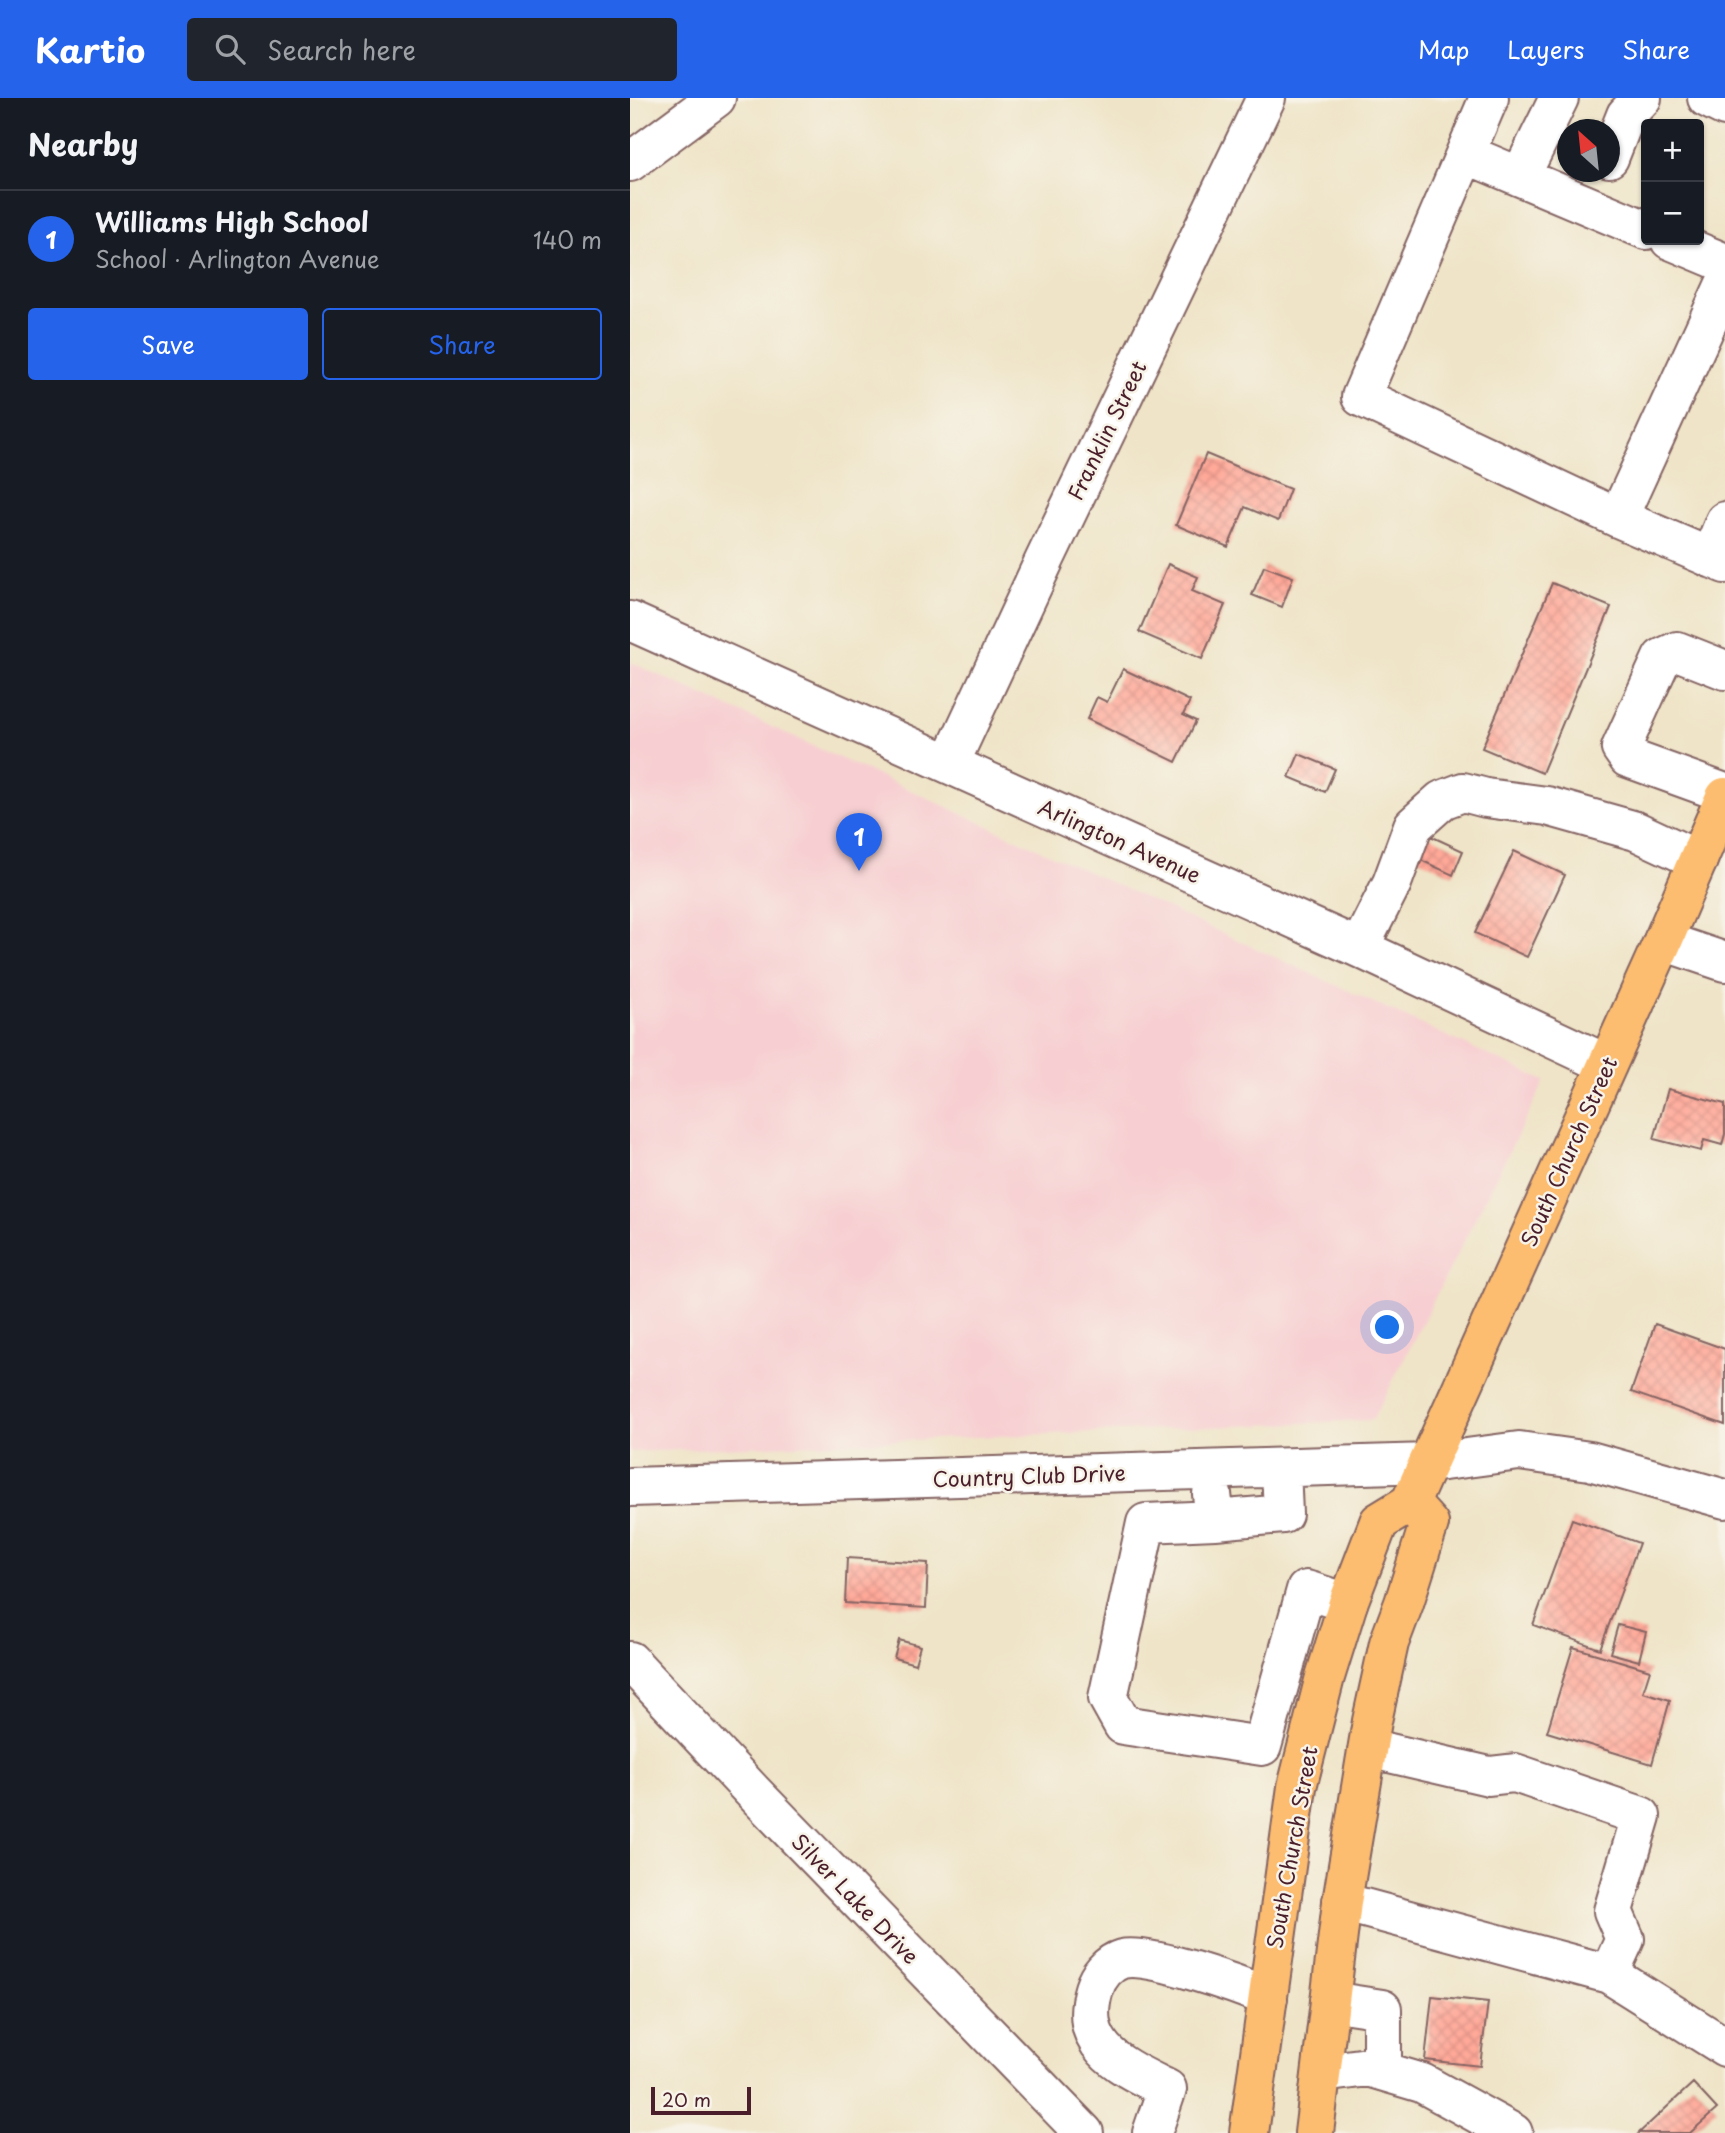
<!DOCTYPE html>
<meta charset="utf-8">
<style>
:root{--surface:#171b24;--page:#20242c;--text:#f1f3f6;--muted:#9ea1a6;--line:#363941;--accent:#2563eb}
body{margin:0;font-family:"Playpen Sans",sans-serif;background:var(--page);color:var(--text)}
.controls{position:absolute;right:21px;top:21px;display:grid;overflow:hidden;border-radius:7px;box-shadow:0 2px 5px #0004}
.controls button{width:63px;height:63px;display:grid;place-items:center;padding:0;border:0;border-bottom:2px solid var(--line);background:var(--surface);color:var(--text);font:35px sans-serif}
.compass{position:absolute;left:927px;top:21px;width:63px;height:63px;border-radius:50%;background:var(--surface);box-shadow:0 2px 5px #0004;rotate:333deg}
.scale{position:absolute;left:21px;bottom:18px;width:100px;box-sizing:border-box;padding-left:7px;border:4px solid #4a1f2b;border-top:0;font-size:19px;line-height:24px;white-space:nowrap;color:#4a1f2b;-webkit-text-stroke:5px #f7f3e8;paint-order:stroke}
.you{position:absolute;left:758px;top:1230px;width:24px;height:24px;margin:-18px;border:5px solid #fff;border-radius:50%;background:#1a73e8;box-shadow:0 0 0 10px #1a73e833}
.badge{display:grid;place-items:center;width:46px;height:46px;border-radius:50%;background:var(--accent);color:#fff;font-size:23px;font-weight:700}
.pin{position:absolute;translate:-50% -58px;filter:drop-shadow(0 2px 4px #0008)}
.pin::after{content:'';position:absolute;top:37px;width:24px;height:21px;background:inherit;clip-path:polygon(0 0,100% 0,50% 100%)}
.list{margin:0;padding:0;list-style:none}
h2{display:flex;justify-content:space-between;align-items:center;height:91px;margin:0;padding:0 28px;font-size:30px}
h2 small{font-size:23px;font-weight:400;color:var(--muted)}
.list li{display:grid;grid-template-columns:46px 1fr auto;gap:21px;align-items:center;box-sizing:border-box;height:98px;padding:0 28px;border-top:2px solid var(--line)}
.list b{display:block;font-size:26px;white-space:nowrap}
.list p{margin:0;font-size:23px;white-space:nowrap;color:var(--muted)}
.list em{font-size:23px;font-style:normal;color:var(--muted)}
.actions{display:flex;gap:14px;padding:21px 28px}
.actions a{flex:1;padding:16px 0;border:2px solid var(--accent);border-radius:7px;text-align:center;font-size:24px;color:var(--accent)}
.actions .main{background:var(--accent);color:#fff}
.icon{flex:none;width:38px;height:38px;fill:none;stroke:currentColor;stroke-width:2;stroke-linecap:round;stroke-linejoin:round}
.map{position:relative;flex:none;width:1095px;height:2035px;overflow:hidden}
header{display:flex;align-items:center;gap:42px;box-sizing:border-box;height:98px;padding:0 35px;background:var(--accent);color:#fff}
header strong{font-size:33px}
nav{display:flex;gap:38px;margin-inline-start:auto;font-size:24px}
.search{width:490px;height:63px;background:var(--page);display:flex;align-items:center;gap:18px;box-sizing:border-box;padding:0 24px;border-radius:7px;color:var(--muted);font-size:26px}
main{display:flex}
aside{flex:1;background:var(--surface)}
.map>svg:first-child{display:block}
.built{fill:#f7cfd2}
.building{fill:url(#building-cross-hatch)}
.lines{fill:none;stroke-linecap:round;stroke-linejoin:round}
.minor-casing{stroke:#846462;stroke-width:42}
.major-casing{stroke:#846462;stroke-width:42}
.minor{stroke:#fff;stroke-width:38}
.major{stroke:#fcbd6f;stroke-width:38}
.labels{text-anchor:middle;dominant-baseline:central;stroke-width:5;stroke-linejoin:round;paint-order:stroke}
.street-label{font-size:21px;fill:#4a1f2b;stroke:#f7f3e8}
</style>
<header>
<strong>Kartio</strong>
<div class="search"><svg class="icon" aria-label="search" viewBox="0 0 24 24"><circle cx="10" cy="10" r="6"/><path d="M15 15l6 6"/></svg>Search here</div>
<nav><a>Map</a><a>Layers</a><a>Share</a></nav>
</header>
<main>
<aside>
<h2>Nearby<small></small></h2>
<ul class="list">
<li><span class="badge">1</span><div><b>Williams High School</b><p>School · Arlington Avenue</p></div><em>140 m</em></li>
</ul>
<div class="actions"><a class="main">Save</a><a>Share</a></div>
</aside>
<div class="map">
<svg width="1095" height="2035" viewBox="0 0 1095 2035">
<defs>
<pattern id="building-cross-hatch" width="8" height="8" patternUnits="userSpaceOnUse" patternTransform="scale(1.75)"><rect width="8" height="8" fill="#ffa999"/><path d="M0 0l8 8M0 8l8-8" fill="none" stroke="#dc9184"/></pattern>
</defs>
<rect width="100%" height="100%" fill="#f7f3e8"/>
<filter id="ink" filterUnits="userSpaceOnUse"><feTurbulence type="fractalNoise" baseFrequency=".0143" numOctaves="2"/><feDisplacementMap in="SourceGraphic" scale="14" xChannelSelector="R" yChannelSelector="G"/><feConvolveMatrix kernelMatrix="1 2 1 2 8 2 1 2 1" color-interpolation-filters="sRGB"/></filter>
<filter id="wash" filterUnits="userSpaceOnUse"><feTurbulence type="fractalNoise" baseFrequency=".00686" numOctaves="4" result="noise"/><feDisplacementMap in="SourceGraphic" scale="28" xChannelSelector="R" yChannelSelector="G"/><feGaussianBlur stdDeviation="1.57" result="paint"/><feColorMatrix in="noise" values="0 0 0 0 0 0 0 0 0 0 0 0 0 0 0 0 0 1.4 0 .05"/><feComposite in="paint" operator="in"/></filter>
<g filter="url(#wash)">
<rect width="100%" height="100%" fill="#efe4c7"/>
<path class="built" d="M0,564L915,983L743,1322L0,1354Z"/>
<g id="blocks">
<path class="building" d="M576,356L660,391L648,423L615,409L598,449L546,427Z
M538,466L568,479L562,493L595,507L572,561L509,534Z
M634,468L663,479L652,509L622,497Z
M922,485L981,509L912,675L852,650Z
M493,571L560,603L553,617L566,623L546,664L457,621L467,599L477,604Z
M669,656L705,671L695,694L659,679Z
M794,735L833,753L823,777L782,758Z
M884,753L935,777L897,859L845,835Z
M1038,991L1095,1006V1036L1092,1047L1074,1042L1071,1053L1024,1041Z
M1025,1226L1095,1251V1327L1001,1294Z
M942,1421L1009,1445L970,1551L903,1527Z
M217,1460L298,1465L296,1510L215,1505Z
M988,1527L1016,1534L1009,1563L980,1555Z
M269,1542L290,1548L285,1566L264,1560Z
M943,1549L1020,1572L1013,1594L1040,1602L1022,1666L917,1634Z
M802,1898L858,1904L850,1968L795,1962Z
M1063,1985L1087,2011L1060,2035H1009Z"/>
</g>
</g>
<g filter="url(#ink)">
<use href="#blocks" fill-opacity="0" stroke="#846462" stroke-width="2"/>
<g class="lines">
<g class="minor-casing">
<path id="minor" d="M859,0L731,299L988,420L1095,466
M1077,0L1095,9
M836,56L1016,132
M979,60L996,17L1012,0
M0,64L86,0
M890,79L929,0
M1040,142L1095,165
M988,420L1095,186
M1080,460L1095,423
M0,523L729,850L977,966
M1095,572L1047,553L1032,560L991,650L998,660L1095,695
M320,665L414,463L636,0
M1033,843L1095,864
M729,850L762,785L783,728L812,702L833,694L856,700L917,708L1006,733L1068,762
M0,1389L799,1365L889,1353L960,1363L1095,1401
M582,1396L585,1422L653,1416L651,1370
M585,1422L516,1425L478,1600L493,1627L632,1648L676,1492L718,1505
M0,1563L123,1694L454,2035
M738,1650L859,1678L885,1675L1011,1718L983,1813L995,1841L979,1876
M712,1804L979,1876L1095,1949
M700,1903L752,1911V1973
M692,1975L738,1969L792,1985L883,2035
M522,2035L537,1991C494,1969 446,1951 464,1891C468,1878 478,1865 492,1861C520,1855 609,1887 638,1899"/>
</g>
<g class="major-casing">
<path id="major" d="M619,2035L667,1689L695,1579L718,1505L749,1424L780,1405L1033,843L1095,699
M684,2035L712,1804L742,1623L759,1545L774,1505L799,1426L780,1405"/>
</g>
<use href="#minor" class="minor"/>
<use href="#major" class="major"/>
</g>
</g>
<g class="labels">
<g class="street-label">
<text transform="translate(476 332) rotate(-64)">Franklin Street</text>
<text transform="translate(490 742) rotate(24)">Arlington Avenue</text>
<text transform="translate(938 1053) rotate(-66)">South Church Street</text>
<text transform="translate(399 1377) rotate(-2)">Country Club Drive</text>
<text transform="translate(661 1749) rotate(-80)">South Church Street</text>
<text transform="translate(226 1800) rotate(46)">Silver Lake Drive</text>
</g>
</g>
</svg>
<div class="controls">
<button>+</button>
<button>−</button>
</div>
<svg class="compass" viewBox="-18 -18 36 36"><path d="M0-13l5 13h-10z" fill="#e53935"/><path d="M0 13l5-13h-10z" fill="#9ea1a6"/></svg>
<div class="scale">20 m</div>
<div class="you"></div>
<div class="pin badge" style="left:229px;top:773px">1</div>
</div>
</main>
